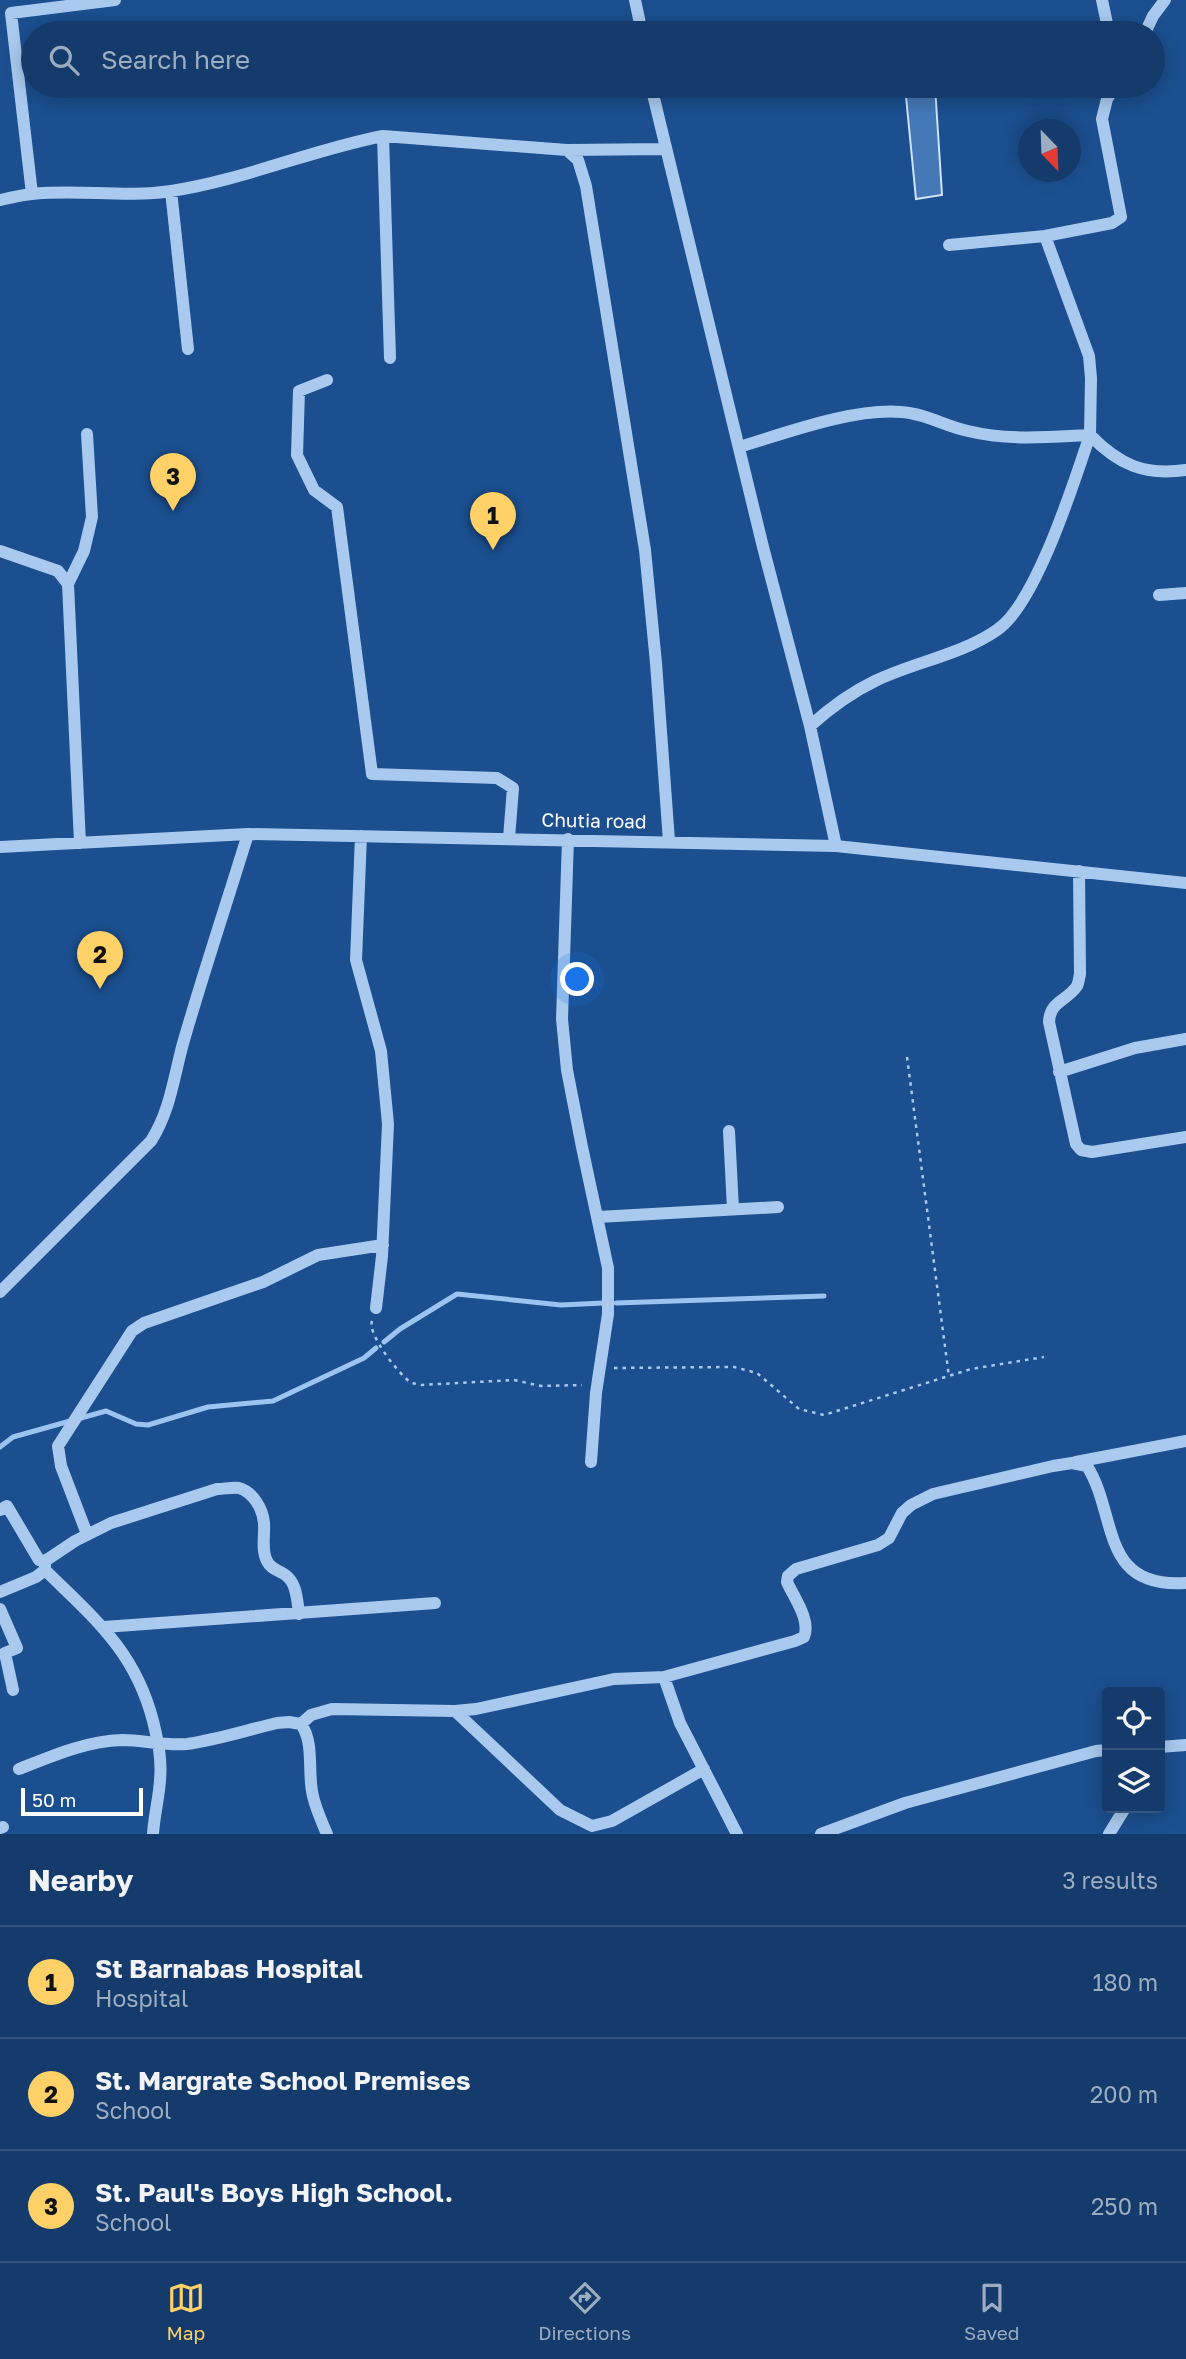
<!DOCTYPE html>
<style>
:root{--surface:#143b6b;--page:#214673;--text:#f1f3f6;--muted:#9dadc1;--line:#33557e;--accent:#ffd166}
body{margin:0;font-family:"Golos Text",sans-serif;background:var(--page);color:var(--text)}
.controls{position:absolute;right:21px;bottom:21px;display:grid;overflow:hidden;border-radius:7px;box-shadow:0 4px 18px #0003}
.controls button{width:63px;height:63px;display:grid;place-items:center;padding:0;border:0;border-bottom:2px solid var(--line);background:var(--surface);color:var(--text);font:35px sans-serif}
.compass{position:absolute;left:1018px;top:119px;width:63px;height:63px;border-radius:50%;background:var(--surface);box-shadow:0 4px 18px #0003;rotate:157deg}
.scale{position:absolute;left:21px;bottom:18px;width:122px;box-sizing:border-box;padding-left:7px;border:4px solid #fff;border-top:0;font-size:19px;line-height:24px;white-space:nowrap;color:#fff;-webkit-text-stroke:5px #1b4f8f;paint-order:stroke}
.you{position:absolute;left:578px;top:980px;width:24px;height:24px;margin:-18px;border:5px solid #fff;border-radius:50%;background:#1a73e8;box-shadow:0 0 0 10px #1a73e833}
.badge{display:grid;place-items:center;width:46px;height:46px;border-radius:50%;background:var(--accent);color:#111;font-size:23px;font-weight:700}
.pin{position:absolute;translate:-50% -58px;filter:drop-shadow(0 2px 4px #0008)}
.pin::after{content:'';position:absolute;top:37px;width:24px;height:21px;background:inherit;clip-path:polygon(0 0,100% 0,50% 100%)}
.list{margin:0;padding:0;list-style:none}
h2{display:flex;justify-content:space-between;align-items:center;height:91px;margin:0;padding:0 28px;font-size:30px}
h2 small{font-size:23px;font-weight:400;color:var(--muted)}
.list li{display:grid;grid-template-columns:46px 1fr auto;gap:21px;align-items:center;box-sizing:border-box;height:112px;padding:0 28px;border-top:2px solid var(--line)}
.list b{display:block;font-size:26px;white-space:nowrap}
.list p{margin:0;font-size:23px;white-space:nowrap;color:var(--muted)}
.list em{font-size:23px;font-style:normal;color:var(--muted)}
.icon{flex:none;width:38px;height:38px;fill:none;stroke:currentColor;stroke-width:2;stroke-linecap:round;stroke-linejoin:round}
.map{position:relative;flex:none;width:1186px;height:1834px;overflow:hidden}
.search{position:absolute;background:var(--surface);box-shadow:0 4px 18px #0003;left:21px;right:21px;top:21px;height:77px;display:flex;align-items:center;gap:18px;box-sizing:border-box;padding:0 24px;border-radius:38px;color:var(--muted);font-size:26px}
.sheet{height:427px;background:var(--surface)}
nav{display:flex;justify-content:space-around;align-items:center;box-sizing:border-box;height:98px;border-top:2px solid var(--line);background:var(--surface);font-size:19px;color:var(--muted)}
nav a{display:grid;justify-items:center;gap:4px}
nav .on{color:var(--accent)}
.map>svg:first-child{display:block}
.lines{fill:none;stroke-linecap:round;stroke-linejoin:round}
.stream{stroke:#9cc4f0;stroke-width:5}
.building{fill:#4478b7;stroke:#cfe3fa;stroke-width:2}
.path{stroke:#a9c9ee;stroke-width:2.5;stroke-dasharray:3.5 5;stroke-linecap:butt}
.minor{stroke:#a9c9ee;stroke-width:12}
.labels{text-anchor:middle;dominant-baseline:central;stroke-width:7;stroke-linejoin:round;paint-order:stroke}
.street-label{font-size:19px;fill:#fff;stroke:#1b4f8f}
</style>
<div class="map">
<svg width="1186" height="1834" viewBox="0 0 1186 1834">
<rect width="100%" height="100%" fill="#1b4f8f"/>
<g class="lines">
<path class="stream" d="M616,1303L824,1296
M384,1342L400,1329L457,1294L561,1305L604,1303
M0,1447L13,1437L106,1411L136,1424L148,1425L208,1407L273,1401L364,1358L376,1348"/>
</g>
<path class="building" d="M905,86H935L942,195L916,199Z"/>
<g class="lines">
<path class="path" d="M907,1057L949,1377
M372,1321C367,1334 399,1374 410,1382C414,1384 418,1384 421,1385L514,1380L541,1386L582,1385
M614,1368L734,1367L757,1373L799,1409L824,1415L971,1369L1044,1357"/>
<path class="minor" d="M635,0L642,33
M1102,0L1109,33
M1145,33L1153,16L1165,0
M651,86L763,547L810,726L836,846
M383,136L390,358
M567,150L666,149
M171,191L188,349
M32,194L11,13L115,0
M0,200C10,198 21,195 32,194C78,189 125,198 171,191C243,180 311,150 383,136L567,150L578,160L586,186L645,550L656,663L669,841
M949,245L1045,236L1112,223L1121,217L1102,119L1107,99L1115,86
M327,380L299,391L297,455L314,490L337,507L372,774L497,778L513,788L509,838
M739,447C786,433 853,408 901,412C924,413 945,426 968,431C1009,441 1049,437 1090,435C1119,465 1145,476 1186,470
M0,551L58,571L68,584L80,843
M68,584L84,551L92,517L87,434
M1159,595L1186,593
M810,726C830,708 850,693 875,681C914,662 961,655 997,630C1036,604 1074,482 1090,435L1091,378L1089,356L1045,236
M361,836L356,960L381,1051L388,1124L382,1256L376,1308
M568,839L562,1019L567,1070L582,1147L608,1268V1314L596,1393L591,1462
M0,847L248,834L836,846L1186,883
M1079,871L1080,974C1079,978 1079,982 1077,986C1067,1001 1050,1001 1049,1022L1076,1144L1081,1150L1092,1152L1186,1137
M1059,1072L1135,1048L1186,1039
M729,1131L733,1209
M598,1217L778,1207
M0,1292L151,1141C171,1110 174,1074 184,1040C204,971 227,902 248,834
M1076,1462L1186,1441
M0,1510L7,1506L39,1560L45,1561
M87,1534L61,1466L58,1446L132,1331L144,1323L263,1282L318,1255L383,1245
M45,1570C94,1618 135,1651 153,1721C158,1741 162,1760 160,1780C159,1798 154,1816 153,1834
M0,1592L36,1577L45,1570V1561L75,1541L111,1523L217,1489C224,1489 233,1487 239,1488C253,1492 263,1509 264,1523C265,1535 261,1550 267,1561C271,1569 276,1569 284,1574C297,1582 297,1600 299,1614
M0,1609L17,1648L5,1653L13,1690
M104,1627L435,1603
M664,1677L680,1723L737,1834
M455,1711L560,1810L592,1826L612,1821L704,1769
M301,1724L311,1715L332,1709L455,1711L476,1709L614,1679L664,1677L795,1641L804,1637C811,1620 794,1598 787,1582L788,1576L796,1569L878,1545L889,1538L902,1513L911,1505L933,1494L1053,1466L1072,1463L1087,1466C1118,1515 1099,1589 1186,1583
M1160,1747L1186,1745
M19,1769C52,1756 86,1741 122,1740C144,1740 165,1746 187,1744C217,1740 247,1730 277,1723L289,1722L301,1724C314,1742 308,1770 312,1791C314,1805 321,1820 327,1834
M0,1828L3,1827
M821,1834L905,1803L1096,1751L1107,1750
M1109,1834L1125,1808"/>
</g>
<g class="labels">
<g class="street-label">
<text transform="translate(594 820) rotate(1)">Chutia road</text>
</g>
</g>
</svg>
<div class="controls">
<button><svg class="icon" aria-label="locate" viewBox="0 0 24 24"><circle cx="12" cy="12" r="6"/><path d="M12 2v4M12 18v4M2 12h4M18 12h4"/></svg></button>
<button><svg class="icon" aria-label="layers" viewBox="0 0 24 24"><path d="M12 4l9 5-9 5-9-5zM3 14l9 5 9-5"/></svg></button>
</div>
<svg class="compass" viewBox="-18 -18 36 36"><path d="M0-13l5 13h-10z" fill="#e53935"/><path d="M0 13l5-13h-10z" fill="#9dadc1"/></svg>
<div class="scale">50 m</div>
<div class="you"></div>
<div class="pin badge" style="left:493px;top:550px">1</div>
<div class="pin badge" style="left:100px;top:989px">2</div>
<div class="pin badge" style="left:173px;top:511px">3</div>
<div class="search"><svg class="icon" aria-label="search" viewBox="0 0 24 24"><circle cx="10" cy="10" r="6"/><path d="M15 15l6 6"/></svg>Search here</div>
</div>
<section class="sheet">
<h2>Nearby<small>3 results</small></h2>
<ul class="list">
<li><span class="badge">1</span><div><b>St Barnabas Hospital</b><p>Hospital</p></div><em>180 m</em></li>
<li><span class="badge">2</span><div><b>St. Margrate School Premises</b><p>School</p></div><em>200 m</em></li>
<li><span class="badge">3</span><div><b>St. Paul's Boys High School.</b><p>School</p></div><em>250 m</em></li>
</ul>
</section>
<nav>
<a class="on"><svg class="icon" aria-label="map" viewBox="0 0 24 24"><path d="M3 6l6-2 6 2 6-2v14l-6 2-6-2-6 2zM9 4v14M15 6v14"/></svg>Map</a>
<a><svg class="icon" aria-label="directions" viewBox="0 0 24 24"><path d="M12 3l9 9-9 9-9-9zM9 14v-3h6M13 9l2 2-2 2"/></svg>Directions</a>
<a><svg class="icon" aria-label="saved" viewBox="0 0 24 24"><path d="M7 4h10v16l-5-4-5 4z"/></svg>Saved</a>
</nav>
